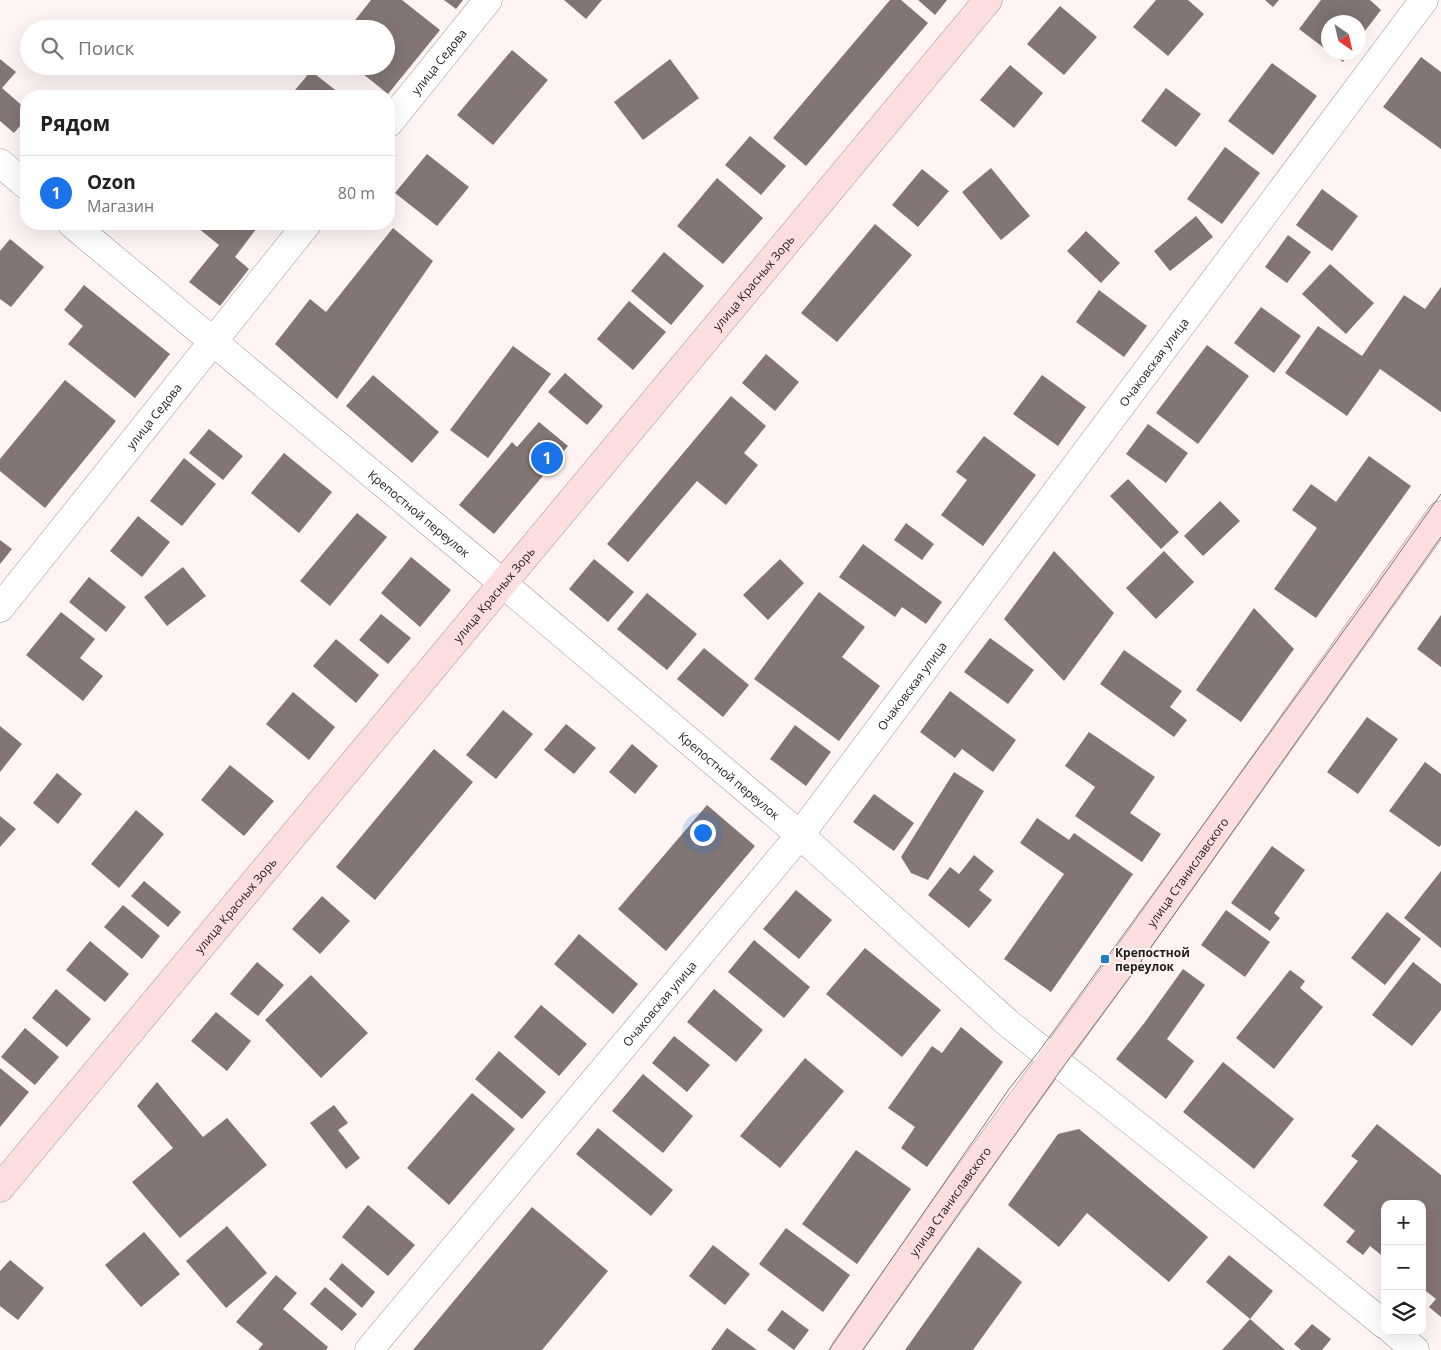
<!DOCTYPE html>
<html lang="ru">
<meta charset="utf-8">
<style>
:root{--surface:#fff;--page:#f2f2f2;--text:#202124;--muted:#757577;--line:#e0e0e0;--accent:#1a73e8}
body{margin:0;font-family:"Open Sans",sans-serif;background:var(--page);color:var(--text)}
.controls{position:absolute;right:15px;bottom:15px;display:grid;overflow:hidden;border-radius:10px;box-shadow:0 5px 20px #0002}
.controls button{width:45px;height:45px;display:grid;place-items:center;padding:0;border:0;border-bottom:1px solid var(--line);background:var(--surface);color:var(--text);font:25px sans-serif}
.compass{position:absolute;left:1321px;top:15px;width:45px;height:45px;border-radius:50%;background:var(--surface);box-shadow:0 5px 20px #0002;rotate:146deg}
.you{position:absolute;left:702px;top:832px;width:18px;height:18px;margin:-12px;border:4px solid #fff;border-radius:50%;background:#1a73e8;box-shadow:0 0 0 8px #1a73e833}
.badge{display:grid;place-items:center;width:32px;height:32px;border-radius:50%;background:var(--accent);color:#fff;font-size:16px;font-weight:700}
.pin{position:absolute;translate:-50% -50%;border:2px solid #fff;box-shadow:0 1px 5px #0006}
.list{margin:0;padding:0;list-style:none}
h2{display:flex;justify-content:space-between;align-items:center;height:65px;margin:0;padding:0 20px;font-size:21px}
h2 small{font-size:16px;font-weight:400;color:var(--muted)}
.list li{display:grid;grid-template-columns:32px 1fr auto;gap:15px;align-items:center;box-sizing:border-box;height:75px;padding:0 20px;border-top:1px solid var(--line)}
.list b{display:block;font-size:19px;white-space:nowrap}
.list p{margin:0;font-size:16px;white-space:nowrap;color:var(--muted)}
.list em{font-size:16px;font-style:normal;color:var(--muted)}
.icon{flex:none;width:28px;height:28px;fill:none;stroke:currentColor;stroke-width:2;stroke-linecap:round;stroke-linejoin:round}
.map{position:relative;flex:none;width:1441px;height:1350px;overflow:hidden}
.search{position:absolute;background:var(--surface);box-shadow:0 5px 20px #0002;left:20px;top:20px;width:375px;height:55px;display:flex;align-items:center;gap:12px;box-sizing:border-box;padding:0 18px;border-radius:28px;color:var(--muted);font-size:19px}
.panel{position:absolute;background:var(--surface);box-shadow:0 5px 20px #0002;left:20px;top:90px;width:375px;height:140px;border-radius:20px}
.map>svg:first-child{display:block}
.building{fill:#837574}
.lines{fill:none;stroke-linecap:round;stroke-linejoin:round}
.street-casing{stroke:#a19292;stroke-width:29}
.secondary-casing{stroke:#a19292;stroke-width:29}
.street{stroke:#fff;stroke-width:28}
.secondary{stroke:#fcdedf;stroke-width:28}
.tram{stroke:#7e7676;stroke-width:1}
.poi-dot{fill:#1c7dc9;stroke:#fef4f4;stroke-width:2}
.labels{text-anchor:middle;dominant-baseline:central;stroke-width:4;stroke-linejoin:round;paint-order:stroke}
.street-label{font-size:12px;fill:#201a1a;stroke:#fef4f4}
.poi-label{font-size:12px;font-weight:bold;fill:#201a1a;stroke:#fef4f4;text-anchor:start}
</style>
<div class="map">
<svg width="1441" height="1350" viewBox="0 0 1441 1350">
<rect width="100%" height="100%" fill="#fef4f4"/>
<path class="building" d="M371,0H402L440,30L388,94L353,66H386V29H348Z
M444,0H463L456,9Z
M564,0H602L586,19Z
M890,0H901L928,23L806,166L773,138Z
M918,0H947L935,15Z
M1156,0H1188L1204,14L1168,56L1133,27Z
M1265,0H1279L1273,7Z
M1321,0H1370L1381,10L1358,40V22H1328V51L1299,29Z
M1060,6L1097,37L1064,75L1027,44Z
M512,50L548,80L493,145L457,115Z
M1331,52H1350L1343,62Z
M1421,57L1441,72V149L1383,107Z
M0,59L16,72L2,88L26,109V119L14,133L0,121Z
M670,59L699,98L643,140L614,102Z
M1272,63L1317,96L1273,155L1228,121Z
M1010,65L1043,93L1014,128L980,100Z
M311,71L343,96H290Z
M1166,88L1201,114L1176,147L1141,121Z
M750,136L786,166L761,195L725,165Z
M1225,147L1260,173L1222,224L1187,199Z
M427,154L469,187L437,226L395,193Z
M991,168L1030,216L1001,240L962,192Z
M922,169L949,191L918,227L892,205Z
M717,178L763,218L723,264L677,226Z
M1322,189L1358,216L1332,251L1296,225Z
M1196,216L1213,237L1170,271L1154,251Z
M202,224H251L257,228L235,257L249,269L220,306L189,282L219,245L198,228Z
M875,224L912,255L837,342L801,313Z
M393,228L433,261L337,399L275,344L310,299L326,312Z
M1086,231L1120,263L1101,283L1067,251Z
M1288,235L1311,252L1287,283L1265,267Z
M10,239L44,267L11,307L0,299V251Z
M664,252L704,286L671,325L631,291Z
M1330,264L1374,303L1346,334L1302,294Z
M84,285L170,354L135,398L68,344L83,326L64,310Z
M1441,287V412L1380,369L1347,416L1285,373L1318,326L1362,356L1404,295L1425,309Z
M1099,290L1147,326L1124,357L1076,322Z
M629,301L666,332L633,370L597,339Z
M1261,307L1301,336L1274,373L1234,343Z
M1207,345L1249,376L1198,444L1156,413Z
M513,346L551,374L488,458L450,430Z
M766,354L799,382L775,411L742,383Z
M565,373L603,406L587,425L548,392Z
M373,375L439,432L412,463L346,406Z
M1042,375L1086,407L1058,446L1013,414Z
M65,380L116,421L45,508L0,471V459Z
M731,396L766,426L744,453L758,465L726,505L697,481L628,562L607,544Z
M539,422L568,446L494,534L459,505L512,442L517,447Z
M1148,424L1188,453L1166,483L1126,454Z
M209,429L243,456L223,480L189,453Z
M984,436L1036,475L983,546L941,515L967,480L956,472Z
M284,453L332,492L299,533L251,493Z
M1369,456L1411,486L1316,618L1274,589L1317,528L1292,510L1311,484L1336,502Z
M184,458L216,484L182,526L150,501Z
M1128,479L1179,532L1161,549L1110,496Z
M1220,501L1240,521L1203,556L1184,536Z
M357,513L387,537L330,606L300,581Z
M138,516L170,542L142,577L110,551Z
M906,523L934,544L922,560L894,540Z
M0,540L12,549L0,564Z
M863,544L942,602L926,624L902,607L895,617L839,577Z
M1054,551L1114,613L1064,681L1004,619Z
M1164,551L1194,582L1156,619L1126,588Z
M411,557L451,590L420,627L381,593Z
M594,559L634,592L608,622L569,589Z
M780,559L804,583L768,620L743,595Z
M183,567L206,596L167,626L144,597Z
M89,577L126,607L106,632L69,602Z
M819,592L865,627L842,657L880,686L839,741L754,679Z
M647,593L697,634L667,670L617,629Z
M1254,608L1294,649L1241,722L1196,690Z
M61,612L95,639L80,658L103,676L83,701L26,655Z
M381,614L411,638L388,664L359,640Z
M1441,615V667L1417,649Z
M990,638L1034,670L1008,704L964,672Z
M336,639L379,675L356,703L313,666Z
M704,648L749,685L723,717L677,679Z
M1124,650L1182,691L1170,707L1187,720L1174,737L1100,684Z
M950,691L1016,740L993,772L962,749L955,758L920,732Z
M293,692L335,727L309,760L266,724Z
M503,710L533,734L496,779L466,755Z
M1367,717L1398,739L1358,794L1327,772Z
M566,724L596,748L574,774L544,750Z
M795,725L831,752L806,786L770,759Z
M0,726L22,744L0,772Z
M1089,732L1155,777L1130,813L1161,834L1142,862L1075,816L1095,787L1065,766Z
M632,744L658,766L635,794L609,772Z
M434,749L473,782L375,900L336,867Z
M1425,762L1441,774V845L1439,847L1389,811Z
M230,765L274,801L244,836L201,800Z
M954,772L984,791L928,880L911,873L901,857Z
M57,773L82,794L58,824L33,803Z
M874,794L914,823L894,851L853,822Z
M707,805L755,846L666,951L618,909Z
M136,810L164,834L119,888L91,864Z
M0,816L16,829L0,847Z
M1037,818L1069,840L1074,833L1133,874L1051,992L1004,959L1064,874L1020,843Z
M1272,846L1305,870L1274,913L1280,918L1270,931L1231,903Z
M974,855L994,871L979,890L992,900L969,928L928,895L950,867L959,874Z
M1441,871V948L1404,918Z
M144,881L181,912L168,927L131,896Z
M796,890L832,920L799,959L763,929Z
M322,896L350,921L320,954L292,929Z
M123,905L160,936L142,959L104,927Z
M1226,910L1270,942L1245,977L1201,945Z
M1387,912L1421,939L1385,985L1351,958Z
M579,934L638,984L613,1014L554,964Z
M754,940L810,987L784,1018L728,972Z
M90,941L129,974L105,1002L66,970Z
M865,948L941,1010L902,1057L826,994Z
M257,962L284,985L258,1016L230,994Z
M1413,962L1441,984V1010L1412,1046L1372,1015Z
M1183,969L1205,985L1167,1039L1194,1061L1166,1099L1116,1059L1145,1022Z
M1290,970L1305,981L1300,988L1323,1007L1274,1069L1236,1038Z
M311,975L368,1033L321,1078L265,1020Z
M56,989L91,1019L67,1047L32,1018Z
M714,989L763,1030L736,1062L687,1022Z
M541,1005L587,1044L559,1076L514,1037Z
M216,1012L251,1041L227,1071L191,1041Z
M961,1027L1003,1062L927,1167L901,1148L915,1127L888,1108L932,1046L942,1053Z
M25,1028L59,1057L35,1085L1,1057Z
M674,1036L710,1065L687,1092L652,1063Z
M499,1051L546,1092L522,1119L475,1079Z
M805,1058L844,1091L780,1168L740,1136Z
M1223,1062L1294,1119L1254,1169L1183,1112Z
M0,1068L29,1092L0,1127Z
M643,1074L693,1116L663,1153L612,1111Z
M157,1082L203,1137L227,1118L267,1165L180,1238L132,1182L173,1148L137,1106Z
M472,1093L515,1129L449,1205L407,1168Z
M334,1105L348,1123L338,1130L360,1158L346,1169L310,1123Z
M1377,1124L1441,1175V1317L1429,1307L1436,1299L1422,1288V1204H1385V1258L1370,1246L1363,1255L1346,1242L1355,1231L1323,1205L1358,1161L1351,1156Z
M598,1128L673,1190L651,1216L576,1154Z
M1079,1129L1208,1237L1169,1282L1087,1213L1059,1247L1008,1205L1058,1134Z
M856,1150L911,1189L857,1264L802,1224Z
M368,1205L415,1245L388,1276L342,1237Z
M532,1207L608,1271L542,1350H413Z
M227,1226L267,1273L226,1308L186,1261Z
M786,1228L850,1275L823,1312L759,1264Z
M144,1232L180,1274L141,1307L105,1265Z
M713,1245L750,1274L725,1305L689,1276Z
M978,1247L1022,1282L973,1350H905Z
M1229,1255L1273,1291L1250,1319L1206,1282Z
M10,1260L44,1288L18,1320L0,1306V1271Z
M342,1263L375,1292L362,1308L329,1279Z
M276,1275L297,1293L283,1309L328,1347L326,1350H258L263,1344L236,1322Z
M325,1287L357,1314L342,1331L310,1304Z
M782,1310L809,1330L794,1350L767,1330Z
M1250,1319L1285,1350H1222Z
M1312,1324L1331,1339L1322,1350H1301L1294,1344Z
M727,1328L757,1350H711Z"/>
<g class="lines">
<g class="street-casing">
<g id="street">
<path id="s1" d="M389,123L488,0"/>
<path d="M0,163L26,185"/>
<path id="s2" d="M72,224L474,559L800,835L1009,1024L1250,1215L1385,1325"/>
<path id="s3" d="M0,608L307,224"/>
<path d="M1393,1331L1415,1350"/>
<path id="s4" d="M369,1350L800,835L1424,0"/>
</g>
</g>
<g class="secondary-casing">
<g id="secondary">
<path id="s5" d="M0,1188L988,0"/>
<path id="s6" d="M845,1350L958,1189L1119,968L1441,515"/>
</g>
</g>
<use href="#street" class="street"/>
<use href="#secondary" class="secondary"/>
<path class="tram" d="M829,1350L1009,1089L1040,1050L1369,596L1441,494
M863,1350L1063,1067L1132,974L1441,537"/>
</g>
<rect class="poi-dot" x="1100" y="954" width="10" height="10" rx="2.5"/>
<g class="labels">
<g class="street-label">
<text stroke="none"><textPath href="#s1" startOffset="79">улица Седова</textPath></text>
<text stroke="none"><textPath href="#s5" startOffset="1178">улица Красных Зорь</textPath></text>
<text stroke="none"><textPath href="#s4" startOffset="1262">Очаковская улица</textPath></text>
<text stroke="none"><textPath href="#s3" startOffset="246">улица Седова</textPath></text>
<text stroke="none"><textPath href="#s2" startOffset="452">Крепостной переулок</textPath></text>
<text stroke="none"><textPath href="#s5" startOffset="772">улица Красных Зорь</textPath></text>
<text stroke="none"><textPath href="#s4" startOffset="858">Очаковская улица</textPath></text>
<text stroke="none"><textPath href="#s2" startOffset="858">Крепостной переулок</textPath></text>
<text stroke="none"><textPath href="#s6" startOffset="588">улица Станиславского</textPath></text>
<text stroke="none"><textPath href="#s5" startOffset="368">улица Красных Зорь</textPath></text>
<text stroke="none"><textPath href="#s4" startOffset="452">Очаковская улица</textPath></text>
<text stroke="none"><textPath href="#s6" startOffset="182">улица Станиславского</textPath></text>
</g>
<g class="poi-label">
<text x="1115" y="952">Крепостной<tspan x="1115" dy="14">переулок</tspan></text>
</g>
</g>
</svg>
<div class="controls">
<button>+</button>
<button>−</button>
<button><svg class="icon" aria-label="layers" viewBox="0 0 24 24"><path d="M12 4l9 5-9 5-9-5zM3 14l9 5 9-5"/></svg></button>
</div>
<svg class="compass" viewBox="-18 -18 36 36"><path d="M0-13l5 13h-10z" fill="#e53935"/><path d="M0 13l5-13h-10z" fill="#757577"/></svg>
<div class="you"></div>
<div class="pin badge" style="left:547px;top:458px">1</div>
<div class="search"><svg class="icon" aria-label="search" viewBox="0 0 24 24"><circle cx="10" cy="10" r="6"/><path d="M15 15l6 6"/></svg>Поиск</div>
<section class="panel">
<h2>Рядом<small></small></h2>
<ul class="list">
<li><span class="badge">1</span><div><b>Ozon</b><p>Магазин</p></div><em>80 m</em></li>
</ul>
</section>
</div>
